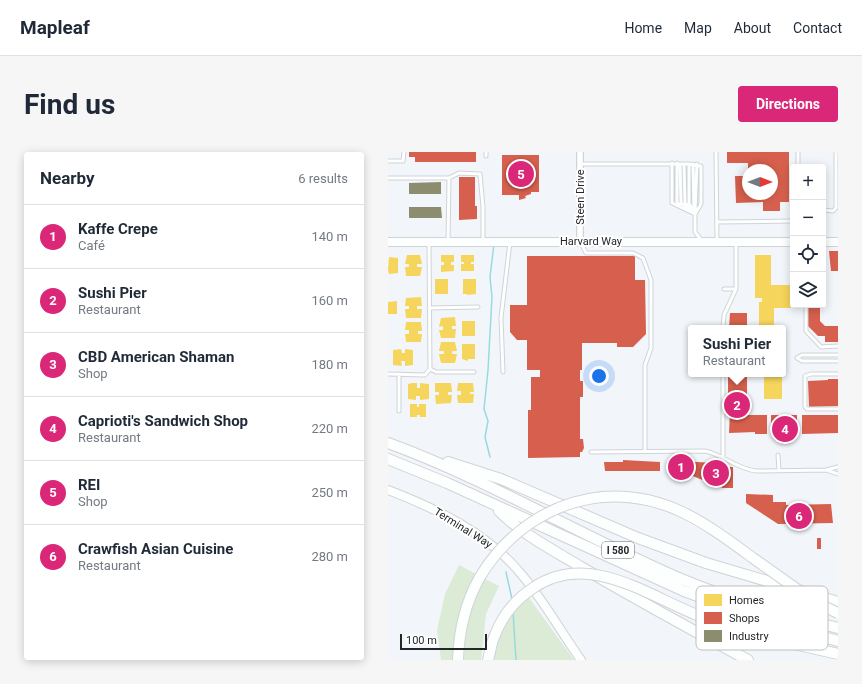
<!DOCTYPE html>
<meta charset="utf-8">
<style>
:root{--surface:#fff;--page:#f6f6f7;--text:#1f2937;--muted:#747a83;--line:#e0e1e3;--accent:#db2777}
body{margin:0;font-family:Roboto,sans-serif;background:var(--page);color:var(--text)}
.controls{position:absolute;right:12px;top:12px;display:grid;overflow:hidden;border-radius:4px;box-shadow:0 2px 10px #0003}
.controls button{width:36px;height:36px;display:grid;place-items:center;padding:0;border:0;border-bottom:1px solid var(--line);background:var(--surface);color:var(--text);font:20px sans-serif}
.compass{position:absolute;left:354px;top:12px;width:36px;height:36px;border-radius:50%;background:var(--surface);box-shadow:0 2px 10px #0003;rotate:90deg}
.scale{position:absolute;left:12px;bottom:10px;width:87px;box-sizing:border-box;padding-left:4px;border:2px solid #24272a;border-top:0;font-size:11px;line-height:14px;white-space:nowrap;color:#24272a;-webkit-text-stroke:3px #fff;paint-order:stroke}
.you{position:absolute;left:211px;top:224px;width:14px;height:14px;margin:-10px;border:3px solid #fff;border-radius:50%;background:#1a73e8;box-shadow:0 0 0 6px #1a73e833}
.badge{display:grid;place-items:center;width:26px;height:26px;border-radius:50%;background:var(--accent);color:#fff;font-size:13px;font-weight:700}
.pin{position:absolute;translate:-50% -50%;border:2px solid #fff;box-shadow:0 1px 4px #0006}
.popup{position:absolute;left:300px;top:173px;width:98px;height:52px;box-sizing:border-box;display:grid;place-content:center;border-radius:4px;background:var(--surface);filter:drop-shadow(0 1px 3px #0005);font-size:13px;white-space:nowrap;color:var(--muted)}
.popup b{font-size:15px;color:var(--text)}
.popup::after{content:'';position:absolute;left:50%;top:100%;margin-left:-8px;border:8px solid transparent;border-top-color:var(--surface)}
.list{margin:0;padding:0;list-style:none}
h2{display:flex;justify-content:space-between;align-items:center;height:52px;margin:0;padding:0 16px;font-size:17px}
h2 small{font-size:13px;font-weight:400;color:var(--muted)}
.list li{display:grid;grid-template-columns:26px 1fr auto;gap:12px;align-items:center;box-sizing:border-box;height:64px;padding:0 16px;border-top:1px solid var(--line)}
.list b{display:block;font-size:15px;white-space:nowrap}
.list p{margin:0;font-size:13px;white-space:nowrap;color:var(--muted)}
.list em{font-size:13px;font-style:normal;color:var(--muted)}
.icon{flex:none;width:22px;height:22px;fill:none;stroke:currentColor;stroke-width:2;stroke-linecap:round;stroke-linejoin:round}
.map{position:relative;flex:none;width:450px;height:508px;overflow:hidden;border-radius:4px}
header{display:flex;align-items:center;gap:24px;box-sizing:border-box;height:56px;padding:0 20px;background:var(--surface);border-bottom:1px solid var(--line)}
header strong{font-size:19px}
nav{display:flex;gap:22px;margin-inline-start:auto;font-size:14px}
.intro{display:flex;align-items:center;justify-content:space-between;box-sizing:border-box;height:96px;padding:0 24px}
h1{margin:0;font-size:28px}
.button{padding:10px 18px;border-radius:4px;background:var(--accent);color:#fff;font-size:14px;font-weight:700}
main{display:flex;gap:24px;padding:0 24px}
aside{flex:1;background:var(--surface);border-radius:4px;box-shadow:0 2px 10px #0003}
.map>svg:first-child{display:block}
.green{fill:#dbebd5}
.homes{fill:#f6d55c}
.shops{fill:#d6604d}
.industry{fill:#8c8c6e}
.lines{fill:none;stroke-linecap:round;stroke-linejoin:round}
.stream{stroke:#98dade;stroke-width:1.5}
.lane-casing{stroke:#d0d3d7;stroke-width:5}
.street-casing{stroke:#d0d3d7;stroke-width:8}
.secondary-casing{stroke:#d0d3d7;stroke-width:10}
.highway-casing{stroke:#d0d3d7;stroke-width:12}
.lane{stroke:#fdfefe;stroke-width:3}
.street{stroke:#fdfefe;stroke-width:5.5}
.secondary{stroke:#fdfefe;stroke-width:8}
.highway{stroke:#fdfefe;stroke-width:10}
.highway-bridge-casing{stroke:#d0d3d7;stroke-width:12;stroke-linecap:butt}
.highway-bridge{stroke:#fdfefe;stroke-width:10}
.labels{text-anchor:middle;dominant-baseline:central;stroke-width:4;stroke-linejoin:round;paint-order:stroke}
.shield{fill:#fff;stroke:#66686a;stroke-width:1}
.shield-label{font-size:10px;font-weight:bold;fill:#24272a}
.street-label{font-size:11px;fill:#24272a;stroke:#fff}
.key{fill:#fff;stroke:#bdbebf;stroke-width:1}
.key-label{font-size:11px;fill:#24272a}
</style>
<header>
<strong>Mapleaf</strong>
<nav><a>Home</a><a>Map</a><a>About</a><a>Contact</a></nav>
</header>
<div class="intro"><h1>Find us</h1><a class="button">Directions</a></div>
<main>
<aside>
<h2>Nearby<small>6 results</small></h2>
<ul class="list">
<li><span class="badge">1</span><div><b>Kaffe Crepe</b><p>Café</p></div><em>140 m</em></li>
<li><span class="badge">2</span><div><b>Sushi Pier</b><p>Restaurant</p></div><em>160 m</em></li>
<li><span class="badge">3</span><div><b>CBD American Shaman</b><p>Shop</p></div><em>180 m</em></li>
<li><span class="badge">4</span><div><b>Caprioti's Sandwich Shop</b><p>Restaurant</p></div><em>220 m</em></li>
<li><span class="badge">5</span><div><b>REI</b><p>Shop</p></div><em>250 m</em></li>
<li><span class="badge">6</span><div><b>Crawfish Asian Cuisine</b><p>Restaurant</p></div><em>280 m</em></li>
</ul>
</aside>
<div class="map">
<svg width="450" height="508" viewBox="0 0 450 508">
<rect width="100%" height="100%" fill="#f2f6fa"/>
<path class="green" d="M71,413L88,422C73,454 65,472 65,508H53L49,478L57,442Z
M95,426L111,434L98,462L93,508H76C77,478 83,453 95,426Z
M139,443L186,508H106C107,480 121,462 139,443Z"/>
<path class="homes" d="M19,103H32L34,112H29V115H34L32,124H18L17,115H21V112H17Z
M53,103H66V110H63V113H66V119L53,120V113H56V110H53Z
M73,103H86V110H83V112H86V119H73V112H76V110H73Z
M367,103H383V133H403V156H386V176H371V150H374V146H367Z
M1,105L10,106V121L1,122L0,118Z
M47,127H60V142H47Z
M75,127H88V142L79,143V142H75Z
M33,145L34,154H29V157H34L33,166H18L17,157H21V154H17L18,146Z
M9,149V162H0V150Z
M67,165L68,174H64V177H68L67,186H53L51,178H55V174L51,175L53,166Z
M74,169H87V184H74Z
M18,170H33L34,179H30V182H34L33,190H18L17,182H21V178H17Z
M53,190H67L69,199H64V202H69L67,211H53L51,202H56V199H51Z
M74,192H87V207H80V209L74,207Z
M13,197L14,201H17V197L25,198V213L17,214V209H13L14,214L5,213V198Z
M376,222H394V247H376Z
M24,231H29V236H32V231L41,232V247L32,248V244H28V248L20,247V232Z
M47,231H63L64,240H60V243H64L63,251L48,252L47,243H51V240H47Z
M70,231H85L86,240H82V242H86L85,251H70L69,243H73V239H69Z
M22,252H29V255H31V252H38V265H32V263H29V265H22Z"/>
<path class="shops" d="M21,0H88V10H27V5H21Z
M339,0H401V50H392V59H375V50L348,51L347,24H360V42H384V18H360V11H339Z
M114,3H151V40H143V42L137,44L138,46L131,48V43H114Z
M283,19H315V28H298V35H283Z
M71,25H87V54H89V67L71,68Z
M441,99H450V119H443Z
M139,104H247V128H257L258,182L245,195H229V191H194V218H192V229H195V245H192V287H195L196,296L194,300H192V305L140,306V258H143V225H152V218H139V188H129L122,180V153H139Z
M420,153H432V169L437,174H450V190H437V184H430L420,174Z
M342,161H359V176H341Z
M340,222H359V242H340Z
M440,227H450V254L421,255L420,229L440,228Z
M340,246H360V263H379V282H367V280L341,281L342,259H340Z
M383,263H409V282H383Z
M414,263H450V281L414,282Z
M235,308L272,310V319H217L216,310H235Z
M292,309L327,311V315H345V336H335L292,319Z
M358,342L385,343V350H398V353L443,352L445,371L390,372L358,351Z
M429,386H433V397H429Z"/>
<path class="industry" d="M53,30V42H21V31Z
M21,55H53L54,66H21Z"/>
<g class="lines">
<path class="stream" d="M102,305L97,285L100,269L96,257L100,218L104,145L102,125L106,92
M118,420L124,447
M125,459L128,508"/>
<g class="lane-casing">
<path id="lane" d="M98,0V4
M328,0L329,89
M0,9H15L16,0
M284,11V51L307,62
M289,11V51L292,53
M192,12H301L313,14V52L307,62V80L314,89
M292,12L293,51L301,57
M296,12L297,51L306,61
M301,12V51L304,57
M305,12L306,59
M410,15V0
M0,26H61L71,21L92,22L95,55V89
M435,58L445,59L448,56V0
M307,60L309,12
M329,70L405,69
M60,90L61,26
M193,91L198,101H245L255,106L263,128V196L257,213V300
M336,137H348
M418,153V179L433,195L450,194
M41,156L90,155
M335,176L336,163L348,137V91
M450,203H414L409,206L414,209H450
M42,217L48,220H86
M115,220L113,166L122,90
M0,222L37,223L42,217L41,92
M11,222V259
M335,222V305
M450,222H423L417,224V255L419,257H450
M203,300L317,299C336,303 349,317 368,319L438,318L450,315
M390,303L391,319
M438,318L450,322"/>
</g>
<g class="street-casing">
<path id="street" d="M192,0V89"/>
</g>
<g class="secondary-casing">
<path id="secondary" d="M0,90H405
M435,90H450
M0,338C49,357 100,381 134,423C156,449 173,480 193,508"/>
</g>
<g class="highway-casing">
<path id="highway" d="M0,291C101,328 193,384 291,426C343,448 396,463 450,476
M0,307L59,331L296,439L375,468L450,489
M60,310L113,327L250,386L318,411L450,450
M214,345C277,340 317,371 365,406
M111,359C134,382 165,398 193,415C248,447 304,478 360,508
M309,463L371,484L450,502
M70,508C71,478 77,451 92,425
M100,508L104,491"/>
</g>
<use href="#lane" class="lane"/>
<use href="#street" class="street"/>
<use href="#secondary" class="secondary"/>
<use href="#highway" class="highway"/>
<g class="highway-bridge-casing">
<path id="highway-bridge" d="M365,406L427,450L450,461
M92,425C118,381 163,350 214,345
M104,491C112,467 124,450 145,436C199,399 257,442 309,463"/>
</g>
<use href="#highway-bridge" class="highway-bridge"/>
</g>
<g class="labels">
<rect class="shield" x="214" y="390" width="32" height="16" rx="3"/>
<g class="shield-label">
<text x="230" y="398">I 580</text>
</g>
<g class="street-label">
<text transform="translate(192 45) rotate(-90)">Steen Drive</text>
<text x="203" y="89">Harvard Way</text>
<text transform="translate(75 376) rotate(32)">Terminal Way</text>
</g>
</g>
<rect x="308" y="434" width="132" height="64" rx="6" class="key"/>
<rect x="316" y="442" width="18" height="12" fill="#f6d55c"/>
<rect x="316" y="460" width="18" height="12" fill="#d6604d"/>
<rect x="316" y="478" width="18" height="12" fill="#8c8c6e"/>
<g class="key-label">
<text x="341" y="452">Homes</text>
<text x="341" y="470">Shops</text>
<text x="341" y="488">Industry</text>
</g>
</svg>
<div class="controls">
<button>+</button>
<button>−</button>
<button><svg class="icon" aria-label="locate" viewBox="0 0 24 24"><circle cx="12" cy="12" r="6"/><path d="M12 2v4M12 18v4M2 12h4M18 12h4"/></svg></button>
<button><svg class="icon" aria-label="layers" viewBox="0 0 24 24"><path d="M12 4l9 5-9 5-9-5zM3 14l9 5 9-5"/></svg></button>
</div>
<svg class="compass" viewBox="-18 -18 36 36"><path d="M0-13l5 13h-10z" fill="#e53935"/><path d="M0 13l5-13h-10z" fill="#747a83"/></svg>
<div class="scale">100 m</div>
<div class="you"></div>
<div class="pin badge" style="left:293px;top:315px">1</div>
<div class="pin badge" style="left:349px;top:253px">2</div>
<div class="popup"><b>Sushi Pier</b>Restaurant</div>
<div class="pin badge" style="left:328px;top:321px">3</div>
<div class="pin badge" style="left:397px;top:277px">4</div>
<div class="pin badge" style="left:133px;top:22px">5</div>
<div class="pin badge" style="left:411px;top:364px">6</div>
</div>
</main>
